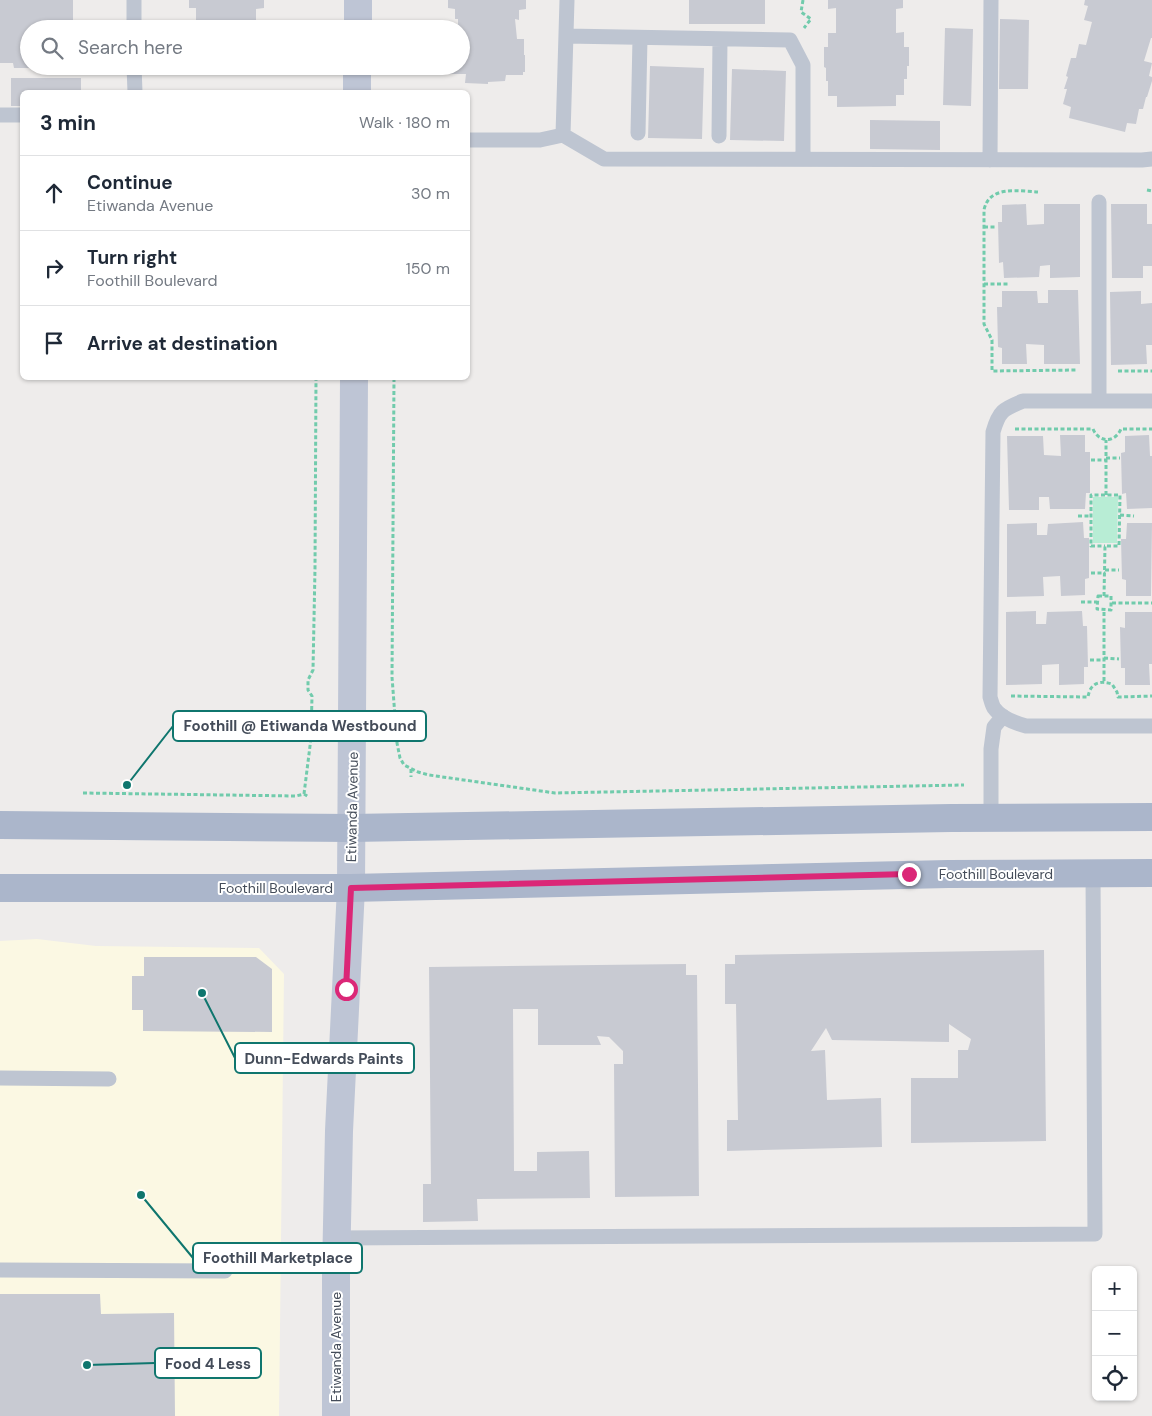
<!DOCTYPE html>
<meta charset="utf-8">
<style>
:root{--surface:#fff;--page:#f2f2f3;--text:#1f2937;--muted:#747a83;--line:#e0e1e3}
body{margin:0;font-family:"DM Sans",sans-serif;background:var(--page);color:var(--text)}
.controls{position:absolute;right:15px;bottom:15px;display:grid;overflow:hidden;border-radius:8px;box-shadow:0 1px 4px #0004}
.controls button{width:45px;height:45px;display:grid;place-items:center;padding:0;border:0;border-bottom:1px solid var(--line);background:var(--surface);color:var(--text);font:25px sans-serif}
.stop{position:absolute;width:15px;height:15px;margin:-11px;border:4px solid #db2777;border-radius:50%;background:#fff}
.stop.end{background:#db2777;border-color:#fff;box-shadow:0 1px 5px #0008}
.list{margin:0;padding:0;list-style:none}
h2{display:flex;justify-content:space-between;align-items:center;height:65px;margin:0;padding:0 20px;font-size:21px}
h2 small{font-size:16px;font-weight:400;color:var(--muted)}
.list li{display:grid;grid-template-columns:32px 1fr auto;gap:15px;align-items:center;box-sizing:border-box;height:75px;padding:0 20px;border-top:1px solid var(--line)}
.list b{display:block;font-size:19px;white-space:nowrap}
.list p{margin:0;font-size:16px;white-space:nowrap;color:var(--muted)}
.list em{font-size:16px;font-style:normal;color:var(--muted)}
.icon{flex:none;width:28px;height:28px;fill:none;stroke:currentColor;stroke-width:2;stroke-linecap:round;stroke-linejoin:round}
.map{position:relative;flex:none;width:1152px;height:1416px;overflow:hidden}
.search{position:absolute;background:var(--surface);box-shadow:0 1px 4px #0004;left:20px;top:20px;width:450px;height:55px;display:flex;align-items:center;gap:12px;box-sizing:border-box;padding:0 18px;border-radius:28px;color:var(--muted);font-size:19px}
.panel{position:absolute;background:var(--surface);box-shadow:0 1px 4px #0004;left:20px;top:90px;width:450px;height:290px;border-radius:8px}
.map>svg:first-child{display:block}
.commercial{fill:#fbf8e3}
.green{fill:#b8edd5}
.building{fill:#c8cad2}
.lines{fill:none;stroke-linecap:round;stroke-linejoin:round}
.path{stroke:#71cbac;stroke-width:3;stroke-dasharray:4 2.5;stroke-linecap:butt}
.lane{stroke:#bec5d1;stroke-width:15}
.secondary{stroke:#bec5d5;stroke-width:28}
.primary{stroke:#abb6cb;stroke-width:28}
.route{stroke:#db2777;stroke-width:6}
.labels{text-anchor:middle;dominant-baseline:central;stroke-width:4;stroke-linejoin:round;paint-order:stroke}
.street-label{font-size:14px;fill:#444c59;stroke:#fff}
.leader{fill:none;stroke:#0f766e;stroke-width:2}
.callout-dot{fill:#0f766e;stroke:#fff;stroke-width:2}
.callout{fill:#fff;stroke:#0f766e;stroke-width:2}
.callout-label{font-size:15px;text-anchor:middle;font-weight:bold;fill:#444c59}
</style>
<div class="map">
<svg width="1152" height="1416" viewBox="0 0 1152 1416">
<rect width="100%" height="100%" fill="#eeeceb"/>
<path class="commercial" d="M37,939L96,946L259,948L284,974L279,1416H0V941Z"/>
<path class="green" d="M1093,497H1118L1117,543H1093Z"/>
<path class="building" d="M0,0H73V29H29V66H33V68H14L13,63H0Z
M189,0H264V8L256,9V29H196V8H189Z
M448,0H526V9L519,10V20L515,19L517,39H524V55H525V72H523V75H506L505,81L488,82V84L465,83L466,74H448L449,71H447V66H461V29H458V19H455V9L448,8Z
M689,0H765V24H689Z
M828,0H903V8L896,9V33L904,32V47H909V66H907V79H904V95H896V106L837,107V96H828V81H826V68L824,67V47H828V33H836V8L828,9Z
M1085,0H1152V38H1151L1144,61L1152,63L1149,76L1152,77V81L1147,97H1146L1143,109H1139L1136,124L1127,123L1125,132L1069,118L1071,107L1063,104L1067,89H1064L1068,77L1066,76L1071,58H1076L1079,44L1086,45L1092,22L1084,20L1088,6L1084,5Z
M1000,19L1029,20L1028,89H999Z
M945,28L973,29L971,106L943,105Z
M206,66H246V72L228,71V74H206Z
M650,66L704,68L702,139L648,138Z
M732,69L786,71L784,141L730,140Z
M11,78H81V92H22V106H11Z
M870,120L940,121V150L870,149Z
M1026,204L1027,225L1044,224V204H1080V277L1050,278V265L1040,266L1039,277L1004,278L1003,262L999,263L998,222H1002V205Z
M1111,204H1147V224H1152V266H1143V278H1112Z
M1048,290H1078L1080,364H1044V345L1026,344L1027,364H1002V348L998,347L997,307H1002V291H1037L1038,303H1048Z
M1141,291V304L1152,303V345H1146L1147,364L1111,365L1110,292Z
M1060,435H1085V452H1090V493H1086L1085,509H1050L1049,497H1039V510H1009L1007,436H1043L1044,455L1061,456Z
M1149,435L1150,456H1152V508L1127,509L1126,493L1122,494L1121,453L1125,452V436Z
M1083,522L1084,538H1089V578L1085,579V595L1061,596L1060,576L1043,577L1044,596L1007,597V524L1037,523V535H1047L1048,524Z
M1127,523H1152L1151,596H1126V580L1122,579L1121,539H1126Z
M1036,611V624H1046L1047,612L1082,611L1083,626H1087L1088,667H1084V684L1059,685V664L1042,665V684L1006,685V612Z
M1125,612H1152V664H1149L1150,685H1125V668H1121L1120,627L1125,628Z
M1044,950L1046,1141L911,1143V1078H958V1050H968L971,1039L949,1024V1042L832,1040L826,1028L811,1051L825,1050L827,1100L881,1098L882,1147L727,1151V1120H738L736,1004H725V964H735V955Z
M144,957H256L272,969V1032L143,1031V1010H132V976H144Z
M686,964V975H697L699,1196L615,1197L614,1064H623V1051L609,1037L597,1036L601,1045H538V1009H513L514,1171H537V1152L589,1151L590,1198L477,1199L478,1221L423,1222V1184H431L429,967Z
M0,1294H100L101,1314L174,1313L175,1416H0Z"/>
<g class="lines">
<path class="path" d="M803,0L801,12L811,19L804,28
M1147,190L1152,191
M1038,192C1019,191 989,185 984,210V324L992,340V371L1077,370
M984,227H996
M984,284H1010
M1118,371H1152
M394,378L392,677L397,743L400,758L404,765L418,772L429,775L555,793L964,785
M1015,429H1093C1099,443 1115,443 1121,429H1152
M1106,458H1120
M1091,460H1106
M1106,495V440
M1120,515L1134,516
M1078,516H1091
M1105,570H1119
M1091,573H1105
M1098,596H1111V610L1097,609Z
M1104,596L1105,546H1119L1120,495H1091V546H1105
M1081,602H1097
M1112,603H1152
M1104,658L1119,659
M1090,660H1104
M1104,681V610
M1011,696L1088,697C1090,683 1100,680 1112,684L1117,692L1118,697L1152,696
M411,769V777
M83,793L296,796L304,794L309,797
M304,794L311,738L312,696L308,690V680L313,670L315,568L316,378"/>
<path class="lane" d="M134,0V29
M566,36L790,40L803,65V159
M134,66L135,92
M0,115H22
M638,133L640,38
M563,135L567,0
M719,136L720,39
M468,140H540L563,135L604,159L1142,160L1152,159
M990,160L991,0
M1099,400V202
M1152,401H1023C1003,409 999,411 993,432L990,697C991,700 992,705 994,708C1001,718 1015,723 1026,726H1152
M991,817V749L994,727L1003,716
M0,1078L109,1079
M337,1238L1095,1234L1093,873
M0,1270L225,1271"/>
<path class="secondary" d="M358,29V0
M357,92V66
M336,1416V1271L339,1131L351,888L354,378"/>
<path class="primary" d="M0,825L351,828L951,818L1152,817
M0,888H351L948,874L1152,873"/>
</g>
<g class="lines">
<path class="route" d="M346,989L351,888L909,874"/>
</g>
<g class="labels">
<g class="street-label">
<text transform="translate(352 807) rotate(-89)">Etiwanda Avenue</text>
<text x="996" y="874">Foothill Boulevard</text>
<text x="276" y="888">Foothill Boulevard</text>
<text transform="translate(336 1347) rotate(-90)">Etiwanda Avenue</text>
</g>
</g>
<path class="leader" d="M127 785L173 726M202 993L235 1058M141 1195L193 1258M87 1365L155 1363"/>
<g class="callout-dot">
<circle cx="127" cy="785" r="5"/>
<circle cx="202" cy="993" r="5"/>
<circle cx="141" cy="1195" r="5"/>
<circle cx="87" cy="1365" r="5"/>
</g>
<g class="callout">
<rect x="173" y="711" width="253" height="30" rx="5"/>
<rect x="235" y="1043" width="179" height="30" rx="5"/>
<rect x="193" y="1243" width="169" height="30" rx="5"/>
<rect x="155" y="1348" width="106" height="30" rx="5"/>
</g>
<g class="callout-label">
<text x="300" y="731">Foothill @ Etiwanda Westbound</text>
<text x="324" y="1064">Dunn-Edwards Paints</text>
<text x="278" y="1263">Foothill Marketplace</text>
<text x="208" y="1369">Food 4 Less</text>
</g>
</svg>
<div class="controls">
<button>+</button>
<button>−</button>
<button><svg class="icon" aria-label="locate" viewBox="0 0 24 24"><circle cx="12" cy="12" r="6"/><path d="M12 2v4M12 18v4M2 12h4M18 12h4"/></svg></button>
</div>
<div class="stop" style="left:346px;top:989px"></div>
<div class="stop end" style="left:909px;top:874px"></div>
<div class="search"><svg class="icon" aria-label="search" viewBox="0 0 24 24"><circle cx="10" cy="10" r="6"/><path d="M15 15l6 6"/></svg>Search here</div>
<section class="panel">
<h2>3 min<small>Walk · 180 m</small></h2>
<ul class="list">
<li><svg class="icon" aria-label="ahead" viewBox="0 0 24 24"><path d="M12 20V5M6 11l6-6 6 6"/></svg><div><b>Continue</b><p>Etiwanda Avenue</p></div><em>30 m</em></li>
<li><svg class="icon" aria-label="right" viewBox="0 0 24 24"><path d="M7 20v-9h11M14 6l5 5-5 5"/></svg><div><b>Turn right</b><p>Foothill Boulevard</p></div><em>150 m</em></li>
<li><svg class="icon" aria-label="arrive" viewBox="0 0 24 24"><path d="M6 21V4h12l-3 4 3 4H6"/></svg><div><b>Arrive at destination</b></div></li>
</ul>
</section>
</div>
